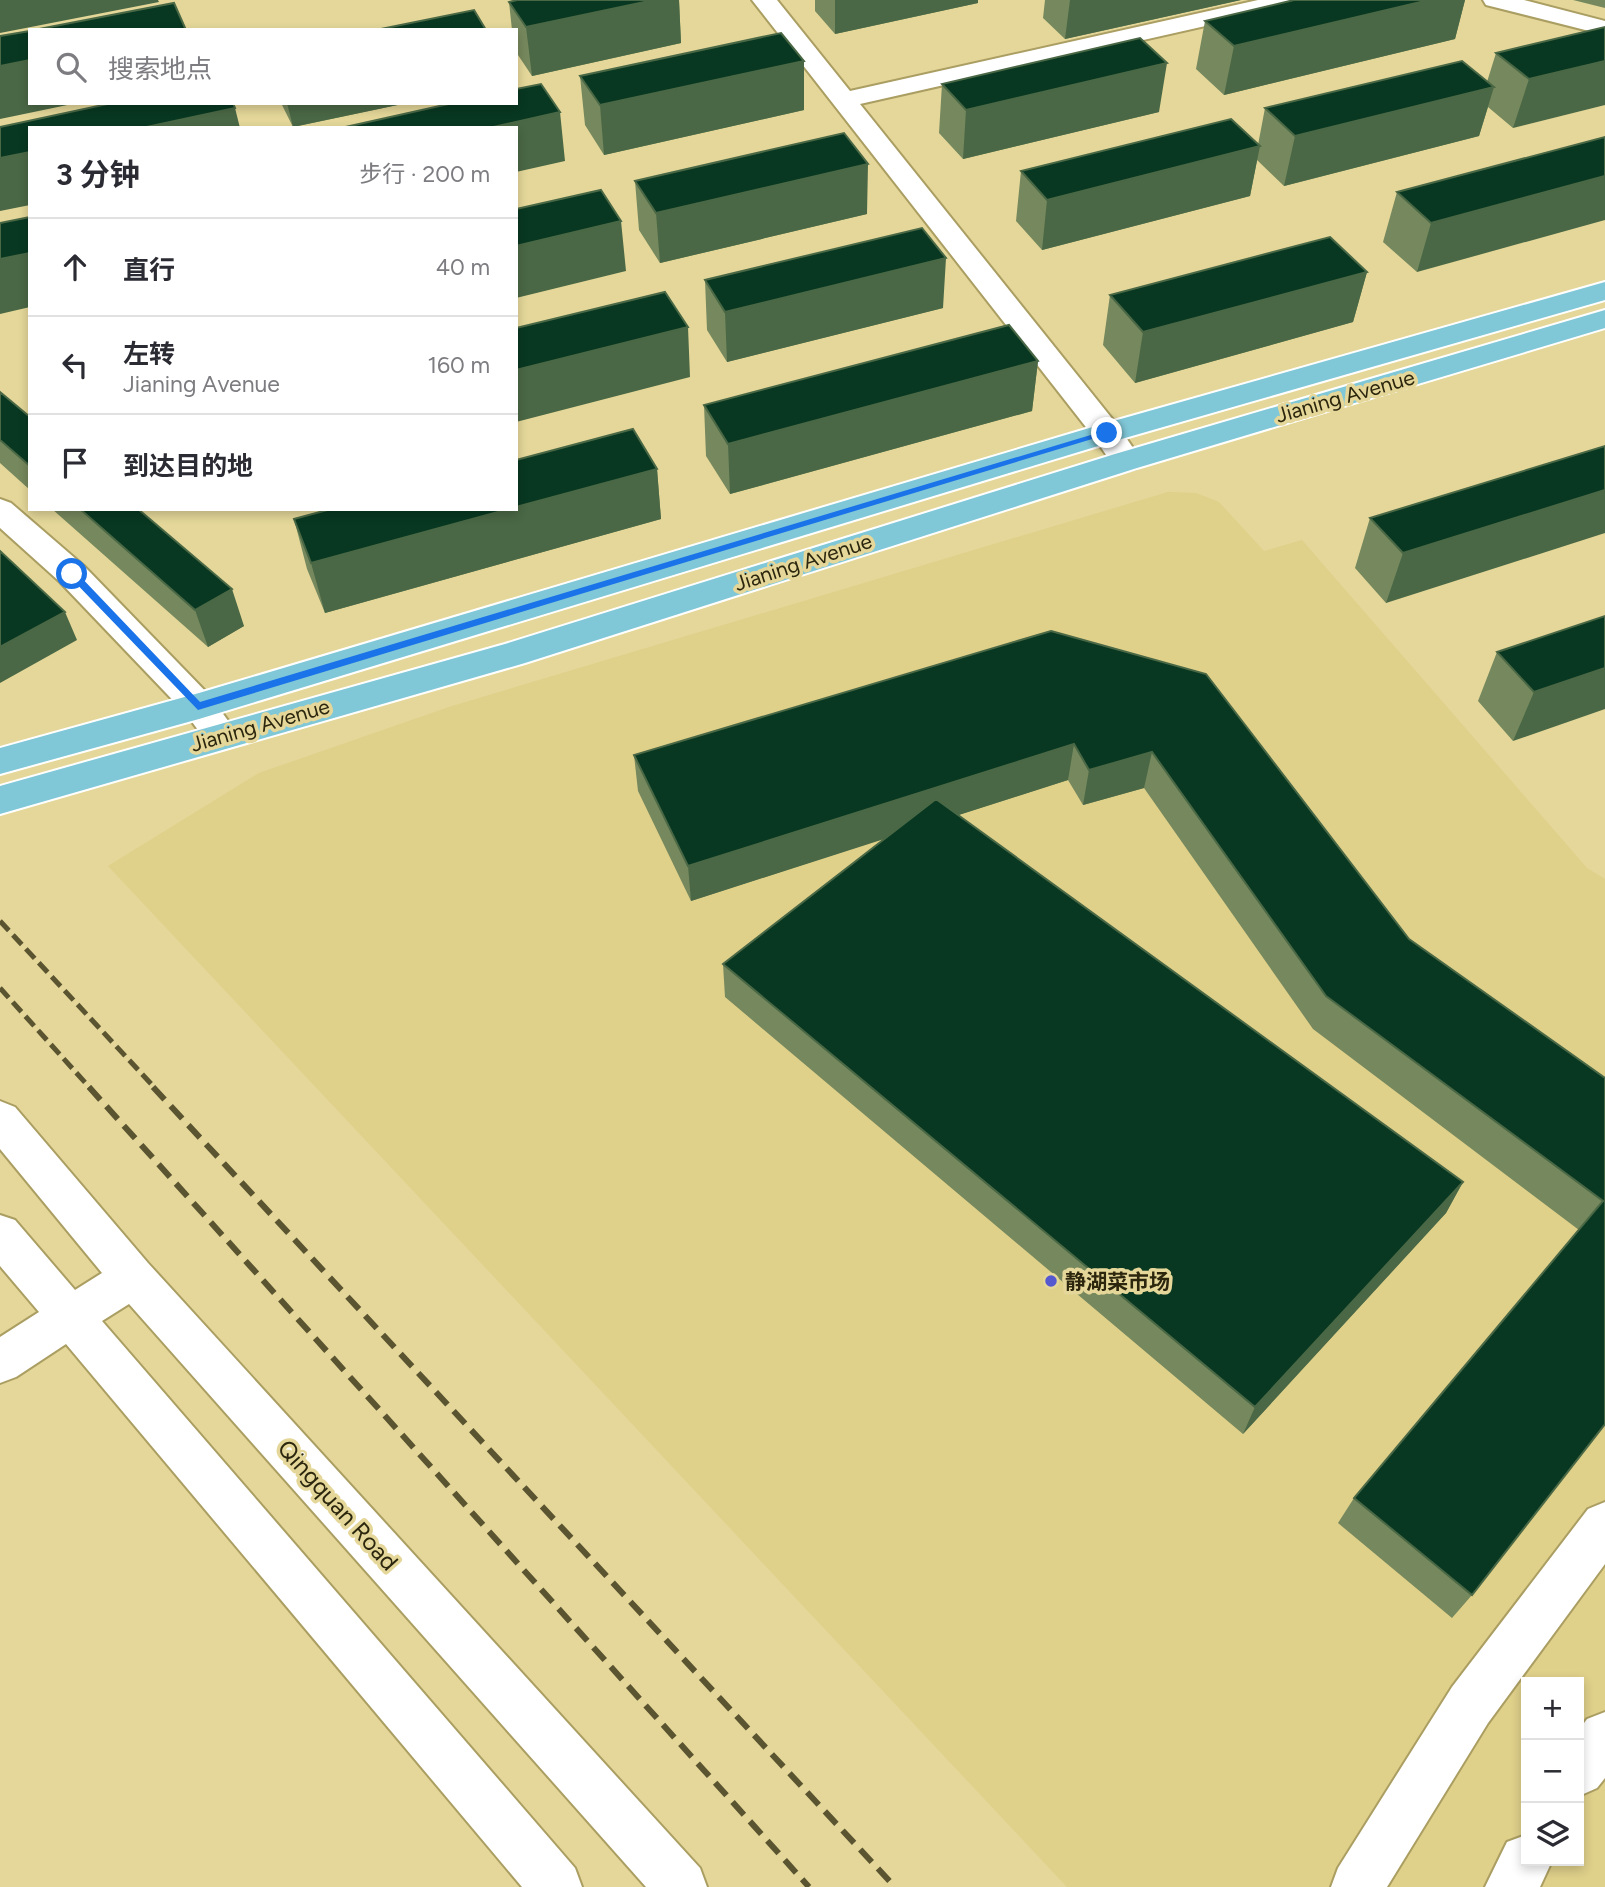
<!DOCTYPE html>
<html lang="zh">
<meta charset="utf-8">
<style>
:root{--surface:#fff;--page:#f2f2f3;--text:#2b2b33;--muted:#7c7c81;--line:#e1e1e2}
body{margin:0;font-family:Figtree,"Noto Sans SC",sans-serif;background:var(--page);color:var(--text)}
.controls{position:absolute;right:21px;bottom:21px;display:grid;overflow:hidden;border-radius:0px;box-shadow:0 4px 10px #0003}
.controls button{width:63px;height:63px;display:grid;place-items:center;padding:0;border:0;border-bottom:2px solid var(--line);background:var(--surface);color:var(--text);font:35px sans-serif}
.stop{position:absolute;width:21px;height:21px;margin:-16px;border:5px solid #1a73e8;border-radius:50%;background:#fff}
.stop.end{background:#1a73e8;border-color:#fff;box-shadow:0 2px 7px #0008}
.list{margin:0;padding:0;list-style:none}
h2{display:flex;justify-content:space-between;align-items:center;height:91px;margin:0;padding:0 28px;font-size:30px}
h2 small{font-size:23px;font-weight:400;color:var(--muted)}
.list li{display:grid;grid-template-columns:46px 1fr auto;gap:21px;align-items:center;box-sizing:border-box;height:98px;padding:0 28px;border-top:2px solid var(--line)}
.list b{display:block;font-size:26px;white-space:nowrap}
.list p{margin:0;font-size:23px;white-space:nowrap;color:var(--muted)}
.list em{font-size:23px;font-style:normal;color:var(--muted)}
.icon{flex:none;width:38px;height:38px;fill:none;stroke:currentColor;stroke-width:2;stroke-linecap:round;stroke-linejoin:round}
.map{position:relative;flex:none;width:1605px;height:1887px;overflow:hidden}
.search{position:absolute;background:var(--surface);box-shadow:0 4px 10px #0003;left:28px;top:28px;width:490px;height:77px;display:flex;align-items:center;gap:18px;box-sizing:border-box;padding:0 24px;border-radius:0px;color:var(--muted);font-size:26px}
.panel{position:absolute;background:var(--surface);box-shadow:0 4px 10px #0003;left:28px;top:126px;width:490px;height:385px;border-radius:0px}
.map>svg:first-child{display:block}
.built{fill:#dfd08a;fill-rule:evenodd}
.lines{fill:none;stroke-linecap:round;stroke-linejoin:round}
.minor-casing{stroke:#ab9e62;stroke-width:4}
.major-casing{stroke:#fff;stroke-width:4}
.minor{fill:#fff;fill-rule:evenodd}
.major{fill:#80c7d7;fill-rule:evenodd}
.rail-far1{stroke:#5b5431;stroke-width:5;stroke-dasharray:13 6;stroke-linecap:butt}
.rail{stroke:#5b5431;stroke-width:6;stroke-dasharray:17 9;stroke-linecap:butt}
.wall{fill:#76885d}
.shaded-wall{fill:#4a6845}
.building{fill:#083821;stroke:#4a6845;stroke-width:2}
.route{fill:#1a73e8}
.poi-dot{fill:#5658cf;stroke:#e4d799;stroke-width:2.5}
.labels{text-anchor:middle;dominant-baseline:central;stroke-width:7;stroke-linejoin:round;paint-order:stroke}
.street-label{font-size:21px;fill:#2b260d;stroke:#e4d799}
.poi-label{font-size:21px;font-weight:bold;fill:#2b260d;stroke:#e4d799;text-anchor:start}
.near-street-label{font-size:24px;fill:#2b260d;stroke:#e4d799}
</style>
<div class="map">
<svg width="1605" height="1887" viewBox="0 0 1605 1887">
<rect width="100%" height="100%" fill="#e4d799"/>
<path class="built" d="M1168,492L1196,493L1219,502L1264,551L1302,540L1587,868L1605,879V1887H1067L108,866L259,773L449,707ZM1526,1682H1579V1861H1526Z"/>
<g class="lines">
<g class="minor-casing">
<path id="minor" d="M752,0H777L850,91L1258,0H1302L1299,5L1290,7L860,104L1118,426L1142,461L1137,468L1126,471L1115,468L1096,440Z
M1483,0H1524L1605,21V35L1486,5Z
M0,499L11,503L84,566L211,697L239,736L233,745L221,749L209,745L187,715L60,582L0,528Z
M0,1101L15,1107L148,1263L700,1868L707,1887H646L129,1304L102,1321L575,1868L582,1887H522L66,1344L16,1377L0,1383V1337L39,1312L0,1266V1215L15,1220L75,1290L102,1273L0,1149Z
M1605,1502V1564L1488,1723L1387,1887H1331L1338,1868L1452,1687L1588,1509Z
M1605,1712V1778L1597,1788L1579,1796V1730L1587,1719Z
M1526,1835V1861H1552L1540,1887H1485L1507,1842Z"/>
</g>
<g class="major-casing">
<path id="major" d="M1605,282V300L1118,440L199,719L0,774V748L199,693L1096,426Z
M1605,310V328L1137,468L525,663L0,814V786L505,644L1115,454Z"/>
</g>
<use href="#minor" class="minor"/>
<use href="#major" class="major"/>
<path class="rail-far1" d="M0,921L155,1088
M0,988L90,1088"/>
<path class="rail" d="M89,1087L809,1887
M153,1087L895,1887"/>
</g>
<path class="wall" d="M517,0H679L681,43L532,76L516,52V30H512L509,2Z
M815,0H978V3L835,34L815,11Z
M1045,0H1241L1065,39L1043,18Z
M1294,0H1465L1455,39L1224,95L1196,69L1205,21Z
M1573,0H1605V8Z
M1605,27L1513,128L1488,107L1479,136L1284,186L1257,160L1250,196L1042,250L1016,221L1021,171L1258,145L1265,108L1487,82L1496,53Z
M804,61V110L604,155L585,125L580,76Z
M942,84L1159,112L963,159L939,133Z
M281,103H407L293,127Z
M1605,137L1417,272L1383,242L1397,192Z
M635,181L867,214L660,263L639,230Z
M1367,272L1353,322L1135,383L1103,345L1110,295Z
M705,280L943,308L727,362L707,330Z
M1038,361L1032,411L730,494L706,456L704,405Z
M0,392L30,417V490L0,463Z
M1605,446L1386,603L1355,568L1370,518Z
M657,469L661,519L325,613L307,569L294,519Z
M52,509H138L244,626L208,647Z
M1605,616L1513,741L1478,701L1497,652Z
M1051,631L1409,939L1605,1078V1424L1472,1595L1452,1618L1338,1523L1354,1498L1579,1230L1313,1029L1144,788L1083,805L1068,780L958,815L1463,1182L1446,1213L1243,1434L725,997L723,964L885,838L691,901L638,791L634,755Z"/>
<path class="shaded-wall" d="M0,0H158L159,2L0,33Z
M654,0H679L681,43L532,76L526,27Z
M835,0H978V3L835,34Z
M1070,0H1241L1065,39Z
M1429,0H1465L1455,39L1224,95L1234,46Z
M30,60V103H77L0,119V66Z
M804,61V110L604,155L600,105Z
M1605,61V105L1513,128L1529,79Z
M1167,63L1159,112L963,159L966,110Z
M1494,87L1479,136L1284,186L1295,136Z
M287,103H407L293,127Z
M235,108L240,128H142Z
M560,112L565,161L516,172V128H489Z
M1260,146L1250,196L1042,250L1047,200Z
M30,152V205L0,211V158Z
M868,164L867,214L660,263L656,213Z
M1605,176V220L1417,272L1431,223Z
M621,221L626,271L516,298V246Z
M30,253V307L0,314V259Z
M946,258L943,308L727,362L725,312Z
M1367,272L1353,322L1135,383L1143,332Z
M688,327L690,377L516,422V370Z
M1038,361L1032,411L730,494L728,444Z
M657,469L661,519L325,613L311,563L509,509H516V507Z
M1605,490V533L1386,603L1403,553Z
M232,589L244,626L208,647L195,610Z
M65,612L77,640L0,683V647Z
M1605,668V709L1513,741L1534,692Z
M1074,744L1068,780L691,901L688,866Z
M1152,752L1144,788L1083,805L1089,770Z
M1463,1182L1446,1213L1243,1434L1255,1407Z"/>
<path class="building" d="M517,0H654L526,27L509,2Z
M1294,0H1429L1234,46L1205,21Z
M174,3L186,30H34Z
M474,10L486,30H376Z
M1605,27V61L1529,79L1496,53Z
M30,31V60L0,66V36Z
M781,33L804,61L600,105L580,76Z
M1140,38L1167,63L966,110L942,84Z
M1462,61L1494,87L1295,136L1265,108Z
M541,84L560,112L489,128H341L453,103H516V89Z
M112,103H233L235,108L142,128H30V152L0,158V127Z
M1231,119L1260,146L1047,200L1021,171Z
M844,133L868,164L656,213L635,181Z
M1605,137V176L1431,223L1397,192Z
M601,190L621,221L516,246V209Z
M30,217V253L0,259V223Z
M922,228L946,258L725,312L705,280Z
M1330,237L1367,272L1143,332L1110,295Z
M665,292L688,327L516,370V328Z
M1009,325L1038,361L728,444L704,405Z
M0,392L30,417V466L0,440Z
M633,429L657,469L516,507V460Z
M1605,446V490L1403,553L1370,518Z
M80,509H138L232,589L195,610Z
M331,509H509L311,563L294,519Z
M0,551L65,612L0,647Z
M1605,616V668L1534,692L1497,652Z
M1051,631L1206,674L1409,939L1605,1078V1424L1472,1595L1354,1498L1603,1201L1326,996L1152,752L1089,770L1074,744L688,866L634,755Z
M936,799L1463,1182L1255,1407L723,964Z"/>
<path class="route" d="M1104,431L1112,433L198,710L67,574L76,572L200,702Z"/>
<circle class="poi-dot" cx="1051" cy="1281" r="7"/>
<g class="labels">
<g class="street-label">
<text transform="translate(1345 396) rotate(-16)">Jianing Avenue</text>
<text transform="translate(803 562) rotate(-18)">Jianing Avenue</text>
<text transform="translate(260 725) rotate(-16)">Jianing Avenue</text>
</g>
<g class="poi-label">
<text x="1065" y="1281">静湖菜市场</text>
</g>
<g class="near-street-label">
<text transform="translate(338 1505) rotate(48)">Qingquan Road</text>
</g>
</g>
</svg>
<div class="controls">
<button>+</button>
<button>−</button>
<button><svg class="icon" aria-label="layers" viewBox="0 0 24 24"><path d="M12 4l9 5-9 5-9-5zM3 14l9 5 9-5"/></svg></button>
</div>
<div class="stop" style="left:72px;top:574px"></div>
<div class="stop end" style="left:1107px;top:433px"></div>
<div class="search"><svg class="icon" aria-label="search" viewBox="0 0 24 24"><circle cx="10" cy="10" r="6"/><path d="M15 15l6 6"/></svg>搜索地点</div>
<section class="panel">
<h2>3 分钟<small>步行 · 200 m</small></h2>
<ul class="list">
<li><svg class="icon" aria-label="ahead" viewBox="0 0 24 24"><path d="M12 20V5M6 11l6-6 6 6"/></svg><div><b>直行</b></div><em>40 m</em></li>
<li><svg class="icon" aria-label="left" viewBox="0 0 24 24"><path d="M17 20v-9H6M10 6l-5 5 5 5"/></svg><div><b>左转</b><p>Jianing Avenue</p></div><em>160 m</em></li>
<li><svg class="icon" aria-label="arrive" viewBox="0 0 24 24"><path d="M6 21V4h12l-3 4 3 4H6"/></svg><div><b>到达目的地</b></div></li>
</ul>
</section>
</div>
